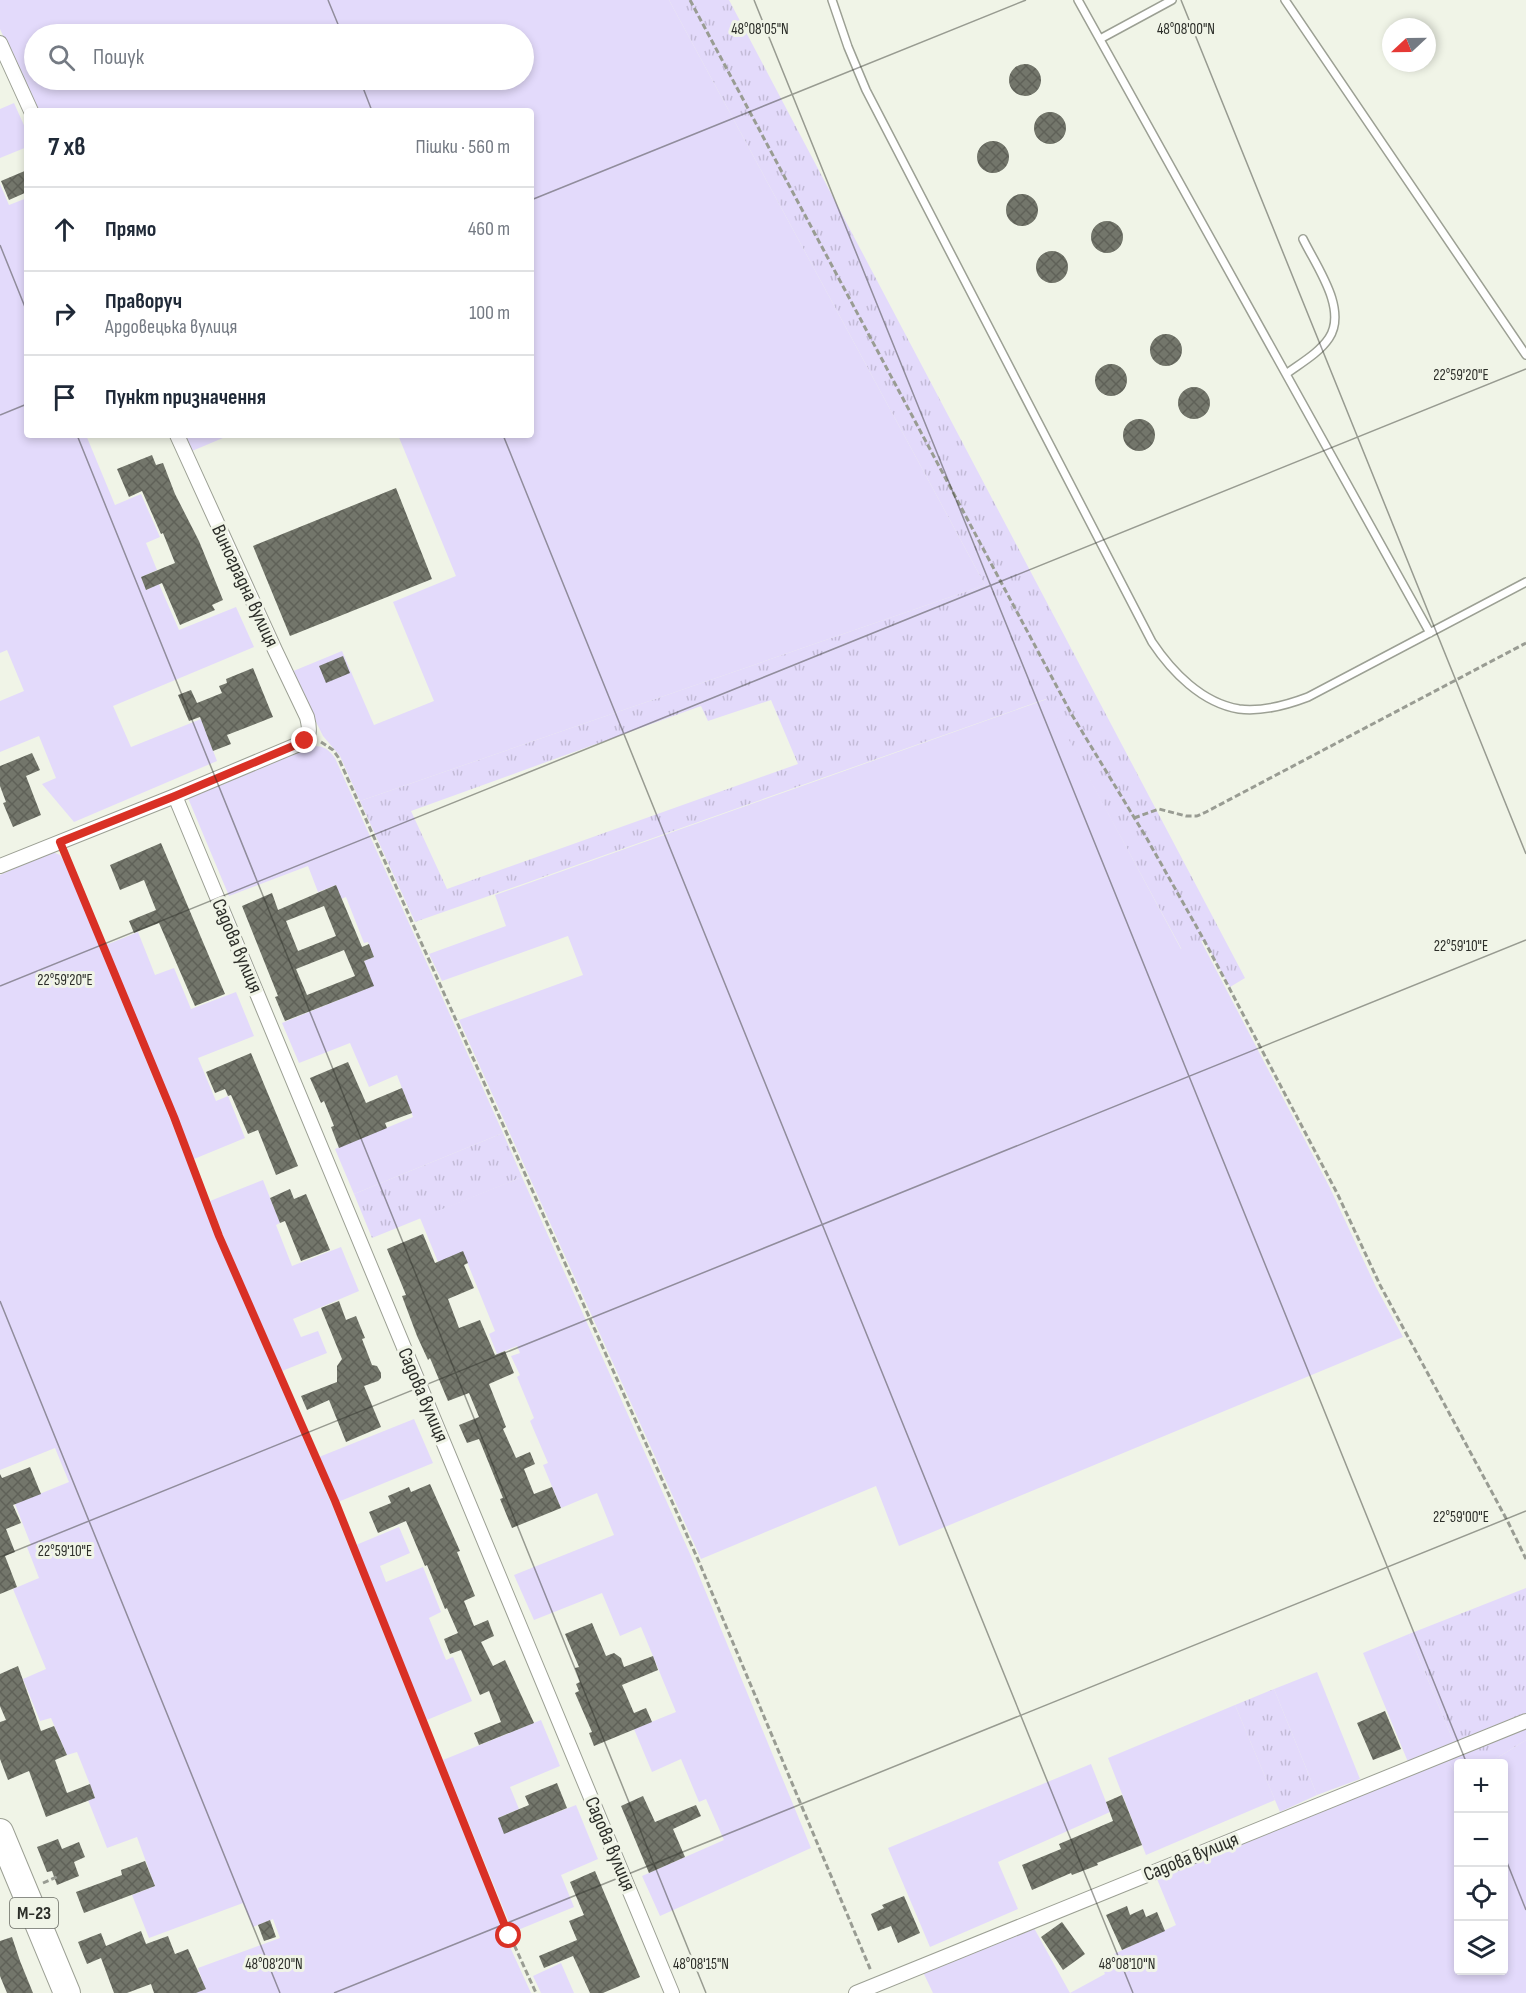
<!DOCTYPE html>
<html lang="uk">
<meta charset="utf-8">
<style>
:root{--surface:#fff;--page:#f2f2f3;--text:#1f2937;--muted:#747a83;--line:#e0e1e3}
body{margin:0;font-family:"Sofia Sans Condensed",sans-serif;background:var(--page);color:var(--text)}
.controls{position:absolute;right:18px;bottom:18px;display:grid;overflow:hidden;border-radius:6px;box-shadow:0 3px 9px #0003}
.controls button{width:54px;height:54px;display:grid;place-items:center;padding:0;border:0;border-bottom:2px solid var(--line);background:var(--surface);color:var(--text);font:30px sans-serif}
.compass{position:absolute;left:1382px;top:18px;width:54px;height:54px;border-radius:50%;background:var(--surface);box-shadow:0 3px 9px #0003;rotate:248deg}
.stop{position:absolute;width:18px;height:18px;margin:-14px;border:4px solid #d93025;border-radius:50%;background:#fff}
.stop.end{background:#d93025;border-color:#fff;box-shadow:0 2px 6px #0008}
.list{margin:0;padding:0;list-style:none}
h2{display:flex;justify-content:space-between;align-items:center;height:78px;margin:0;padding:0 24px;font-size:26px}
h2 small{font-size:20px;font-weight:400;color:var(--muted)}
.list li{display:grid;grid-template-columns:39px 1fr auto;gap:18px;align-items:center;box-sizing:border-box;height:84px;padding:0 24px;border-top:2px solid var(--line)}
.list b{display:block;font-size:22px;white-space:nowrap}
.list p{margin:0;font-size:20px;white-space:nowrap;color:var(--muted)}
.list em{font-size:20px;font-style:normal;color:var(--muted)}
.icon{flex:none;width:33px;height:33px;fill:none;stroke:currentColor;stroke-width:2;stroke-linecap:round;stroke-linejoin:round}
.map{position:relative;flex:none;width:1526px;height:1993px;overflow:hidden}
.search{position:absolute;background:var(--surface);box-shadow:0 3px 9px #0003;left:24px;top:24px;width:510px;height:66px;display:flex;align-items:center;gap:15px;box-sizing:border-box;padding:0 21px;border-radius:33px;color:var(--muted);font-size:22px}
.panel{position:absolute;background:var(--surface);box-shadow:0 3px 9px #0003;left:24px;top:108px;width:510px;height:330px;border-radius:6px}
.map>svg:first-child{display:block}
.grass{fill:url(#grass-tufts);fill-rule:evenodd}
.garden{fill:#e3dafb;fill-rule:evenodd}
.building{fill:url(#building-cross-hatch);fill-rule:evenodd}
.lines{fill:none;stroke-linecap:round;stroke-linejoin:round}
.lane-casing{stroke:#9ca094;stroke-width:10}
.street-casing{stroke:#9ca094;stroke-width:16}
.highway-casing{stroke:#9ca094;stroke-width:28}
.path{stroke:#999c93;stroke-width:3;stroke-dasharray:6 3;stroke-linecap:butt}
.lane{stroke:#fff;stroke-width:7}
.street{stroke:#fff;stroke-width:14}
.highway{stroke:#fff;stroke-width:26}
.route{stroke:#d93025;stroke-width:8}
.ticks{fill:none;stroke:#2c2e29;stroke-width:1.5;stroke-opacity:0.45}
.labels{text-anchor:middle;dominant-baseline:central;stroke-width:6;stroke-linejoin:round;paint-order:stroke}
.shield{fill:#f0f4e7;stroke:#676962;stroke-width:1.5}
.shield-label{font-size:18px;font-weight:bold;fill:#2c2e29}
.street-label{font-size:20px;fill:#2c2e29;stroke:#f0f4e7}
.ticks-label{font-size:15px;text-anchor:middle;fill:#2c2e29;stroke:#f0f4e7;stroke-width:6;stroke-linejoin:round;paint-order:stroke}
</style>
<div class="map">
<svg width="1526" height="1993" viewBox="0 0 1526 1993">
<defs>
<pattern id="grass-tufts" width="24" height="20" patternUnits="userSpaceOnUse" patternTransform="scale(1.5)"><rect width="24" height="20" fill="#e3dafb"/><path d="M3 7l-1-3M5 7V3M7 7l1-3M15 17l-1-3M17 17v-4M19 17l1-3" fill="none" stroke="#c3bbd7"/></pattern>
<pattern id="building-cross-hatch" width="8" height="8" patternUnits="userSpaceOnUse" patternTransform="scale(1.5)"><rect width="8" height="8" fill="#73766b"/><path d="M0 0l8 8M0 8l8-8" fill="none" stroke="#5f6158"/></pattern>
</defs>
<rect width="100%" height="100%" fill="#f0f4e7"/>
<path class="grass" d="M669,0H729L1245,978L1230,987L1204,940L1182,950L1046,699L415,922L360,801L985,585ZM771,700L798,764L447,889L411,811L701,706L708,721Z
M503,1133L522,1177L372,1238L354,1194Z
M1526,1588V1715L1455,1745L1409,1634Z
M1274,1689L1317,1795L1280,1812L1235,1705Z
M1526,1726V1740L1489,1763L1458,1764V1778L1447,1759Z"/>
<path class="garden" d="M0,0H669L985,585L360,801L340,756L323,736L291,672L342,651L374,725L434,701L393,602L456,576L398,435H531V111H37L0,29ZM34,34H524V80H34Z
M14,103L27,132V147L0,158V109Z
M0,184L9,205L27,198V345L25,346L27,352V435H86L115,505L141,494L160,537L146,543L157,570L141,577L146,590L159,584L179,630L236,607L254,647L113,706L131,747L201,719L217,761L74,822L42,784L56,778L39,736L0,752V701L24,691L7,650L0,653Z
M184,435H230L192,451Z
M1047,699L1181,949L1201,941L1330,1188L1376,1287L1403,1337L899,1546L876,1486L701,1559L459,1020L583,975L568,936L442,981L429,954L506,926L495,895Z
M314,746C325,746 329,750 335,758L503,1133L354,1194L335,1149L413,1117L397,1075L369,1087L350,1043L299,1063L282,1023L373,986L364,961L374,957L368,942L364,943L346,897L341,899L336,885L318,892L308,866L229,896L188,798L306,748Z
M53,852L60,855L64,861L171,1121L222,1252L332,1505L501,1927L531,1993H196L205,1989L198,1968L280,1938L273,1919L253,1927L243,1903L149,1938L132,1895L155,1886L137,1837L107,1848L88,1800L95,1797L77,1752L67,1755L51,1718L40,1721L23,1679L46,1669L13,1589L39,1578L27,1547L31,1545L15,1504L69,1482L55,1448L0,1470V875Z
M138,932L155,975L174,968L191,1009L236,992L254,1036L198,1058L216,1101L228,1096L245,1138L194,1159L106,945Z
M522,1177L691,1556L811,1848L660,1916L642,1876L724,1840L706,1799L699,1802L681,1759L652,1772L634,1729L676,1712L641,1627L620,1636L602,1593L534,1620L514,1575L614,1535L597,1493L561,1508L543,1465L548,1463L530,1421L534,1418L517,1377L520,1375L511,1356L520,1353L517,1346L497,1354L489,1334L495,1331L463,1252L438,1262L420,1218Z
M263,1180L280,1223L276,1225L292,1266L341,1247L359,1291L293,1319L301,1337L318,1331L327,1353L282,1371L227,1245L210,1201Z
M414,1419L433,1463L338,1502L319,1457Z
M399,1527L410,1553L380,1566L386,1582L423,1567L441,1612L429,1618L446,1660L453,1657L472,1701L427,1720L356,1545Z
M1409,1634L1455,1745L1408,1762L1363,1653Z
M1317,1672L1360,1779L1317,1795L1274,1689Z
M1235,1705L1275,1800L1146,1855L1108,1758Z
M541,1720L560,1766L510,1787L519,1809L498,1818L505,1833L576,1805L598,1859L561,1875L574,1907L513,1932L443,1760Z
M1526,1740V1993H1070L1105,1974L1099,1961L1176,1925L1157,1879L1447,1759L1458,1778V1970H1504V1764L1489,1763Z
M1091,1764L1110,1812L998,1862L1018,1909L930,1947L888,1848Z
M1034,1928L1070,1993H933L923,1972Z
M561,1963L574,1993H541L533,1976Z"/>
<path class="building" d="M1009 80a16 16 0 1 1 32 0a16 16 0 1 1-32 0Z
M1034 128a16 16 0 1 1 32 0a16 16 0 1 1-32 0Z
M977 157a16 16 0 1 1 32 0a16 16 0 1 1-32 0Z
M27,170V192L9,200L1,181Z
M1006 210a16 16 0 1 1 32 0a16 16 0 1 1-32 0Z
M1091 237a16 16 0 1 1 32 0a16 16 0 1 1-32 0Z
M1036 267a16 16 0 1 1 32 0a16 16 0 1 1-32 0Z
M1150 350a16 16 0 1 1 32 0a16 16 0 1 1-32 0Z
M1095 380a16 16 0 1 1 32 0a16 16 0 1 1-32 0Z
M1178 403a16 16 0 1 1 32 0a16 16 0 1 1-32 0Z
M1123 435a16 16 0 1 1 32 0a16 16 0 1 1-32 0Z
M152,455L156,465L163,463L175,494L199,541L223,600L212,605L215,610L180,625L162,583L146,590L141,577L175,563L163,533L161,534L142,491L129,497L117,469Z
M396,488L432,579L290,636L253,546Z
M343,656L350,673L326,683L319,666Z
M253,668L273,717L227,735L231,744L213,751L200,717L189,721L178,695L191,690L197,703L222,693L219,686L227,683L226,679Z
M32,753L40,770L26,776L41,815L13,827L3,803L6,802L0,786V766Z
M161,843L225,994L195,1006L159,923L134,933L129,921L156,910L144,880L120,890L110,865Z
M336,885L362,947L369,944L374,957L364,961L374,986L285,1021L275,997L278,996L242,906L272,893L278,910ZM324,906L336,936L298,951L286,921ZM344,950L355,976L307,995L296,969Z
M251,1053L298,1166L276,1175L258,1130L248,1134L231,1095L228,1096L225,1089L215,1093L206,1072Z
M348,1062L366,1103L402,1088L412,1113L385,1123L387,1128L339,1148L331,1127L334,1126L324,1101L321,1103L310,1078Z
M290,1189L294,1199L306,1194L330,1250L301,1261L285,1221L280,1223L270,1198Z
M423,1234L435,1263L463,1251L468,1263L464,1265L474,1288L448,1299L459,1328L480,1320L495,1355L505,1351L514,1373L489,1384L506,1427L503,1429L516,1458L530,1452L535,1464L524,1469L534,1494L552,1487L561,1508L512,1528L500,1499L503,1498L479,1439L467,1443L459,1425L479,1417L469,1393L448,1401L430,1358L428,1360L417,1336L402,1296L406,1295L387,1249Z
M339,1301L346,1320L356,1316L365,1338L362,1339L372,1365L377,1366L381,1373V1378L378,1381L364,1386L381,1427L346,1442L329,1400L307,1410L301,1396L337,1382V1366L342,1359L321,1308Z
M30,1467L41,1494L13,1505L21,1523L6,1529L15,1552L5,1556L17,1587L0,1594V1474L2,1478Z
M430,1484L460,1551L457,1552L475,1596L464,1601L474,1626L488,1620L494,1636L481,1642L493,1666L505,1660L534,1723L479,1745L474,1733L501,1722L489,1691L480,1695L461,1650L450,1654L444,1639L458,1633L447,1608L445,1609L427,1565L425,1566L406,1521L378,1533L369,1512L391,1503L388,1496L409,1487L411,1492Z
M592,1623L606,1656L614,1653L621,1658L624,1667L653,1656L658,1670L622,1685L634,1713L646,1708L652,1722L594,1746L589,1733L592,1732L575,1693L579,1691L576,1684L580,1682L575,1668L579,1667L565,1634Z
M18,1666L41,1731L54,1726L67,1755L55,1760L67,1793L90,1784L95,1798L46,1817L29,1771L8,1780L0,1759V1722L6,1720L0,1706V1674Z
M1385,1711L1401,1749L1373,1760L1357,1723Z
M557,1783L567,1808L504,1834L498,1818L529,1805L525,1796Z
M1122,1795L1142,1845L1097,1863L1098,1865L1072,1875L1071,1873L1032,1890L1022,1865L1061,1849L1059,1844L1113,1821L1106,1802Z
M643,1796L655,1822L696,1805L701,1816L673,1829L685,1857L649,1873L621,1806Z
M58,1839L62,1849L79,1842L85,1857L74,1862L79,1876L57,1885L52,1871L47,1872L37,1847Z
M145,1861L155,1886L84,1913L76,1892L122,1875L121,1870Z
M595,1871L640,1977L603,1993H590L573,1956L544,1968L539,1956L577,1940L569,1921L584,1915L570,1882Z
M904,1896L920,1933L898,1943L891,1926L878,1931L871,1914L884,1908L882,1905Z
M1127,1906L1130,1915L1143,1909L1146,1917L1157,1912L1165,1931L1122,1950L1106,1915Z
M270,1920L276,1937L264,1941L258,1925Z
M1062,1922L1085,1954L1063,1970L1041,1937Z
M141,1931L146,1944L168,1936L175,1954L188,1949L206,1989L196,1993H154L151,1984L127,1993H114L101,1958L87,1964L78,1942L101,1933L106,1946Z
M12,1937L20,1961L33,1993H7L0,1976V1941Z"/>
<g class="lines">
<g class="lane-casing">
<path id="lane" d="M832,0L848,47L866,90L1152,642C1172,672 1202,703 1239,709C1263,712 1287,705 1308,697L1526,582
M1078,0L1430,633
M1285,0L1526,355
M1100,39L1172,0
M1286,374C1301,363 1319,353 1329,338C1348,309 1316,266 1303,239"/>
</g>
<g class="street-casing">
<path id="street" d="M0,43L31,111
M175,796L672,1993
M0,866L175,796L299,744C311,738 310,729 307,717L275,650L177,435
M856,1993L1526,1721"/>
</g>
<g class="highway-casing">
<path id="highway" d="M0,1832L67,1993"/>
</g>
<path class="path" d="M690,0L1072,715L1146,837L1204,940L1338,1195L1380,1285L1508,1522L1526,1559
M321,742L333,750L338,757L699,1562L871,1971
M1134,818L1159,809L1186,816H1197L1206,812L1526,643
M66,855L174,1117L219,1236L335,1501L501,1916L536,1993
M43,1883L59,1876"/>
<use href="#lane" class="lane"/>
<use href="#street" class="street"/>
<use href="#highway" class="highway"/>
</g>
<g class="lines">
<path class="route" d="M305,741L175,796L60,842L174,1117L219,1236L335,1501L509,1936"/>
</g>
<path class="ticks" d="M328,0L342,34M754,0L1467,1764M1181,0L1526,854M360,80L372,111M531,200L1026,0M0,245L27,312M0,415L27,404M77,435L706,1993M503,435L1133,1993M0,986L1526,369M0,1301L280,1993M0,1557L1526,940M1504,1855L1526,1910M334,1993L1526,1511"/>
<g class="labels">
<rect class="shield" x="10" y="1898" width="48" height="30" rx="4.5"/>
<g class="shield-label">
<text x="34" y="1913">М-23</text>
</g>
<g class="street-label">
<text transform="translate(245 586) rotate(65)">Виноградна вулиця</text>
<text transform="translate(237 946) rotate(67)">Садова вулиця</text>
<text transform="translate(423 1395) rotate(67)">Садова вулиця</text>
<text transform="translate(610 1844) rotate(67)">Садова вулиця</text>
<text transform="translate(1191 1857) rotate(-22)">Садова вулиця</text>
</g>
</g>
<g class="ticks-label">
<text x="760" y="34">48°08'05"N</text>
<text x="1186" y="34">48°08'00"N</text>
<text x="1461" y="380">22°59'20"E</text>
<text x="1461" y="951">22°59'10"E</text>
<text x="65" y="985">22°59'20"E</text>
<text x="1461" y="1522">22°59'00"E</text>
<text x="65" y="1556">22°59'10"E</text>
<text x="274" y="1969">48°08'20"N</text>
<text x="701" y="1969">48°08'15"N</text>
<text x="1127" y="1969">48°08'10"N</text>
</g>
</svg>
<div class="controls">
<button>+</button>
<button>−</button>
<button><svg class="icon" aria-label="locate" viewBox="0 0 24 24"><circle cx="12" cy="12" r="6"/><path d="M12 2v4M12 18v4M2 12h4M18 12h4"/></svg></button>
<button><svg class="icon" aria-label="layers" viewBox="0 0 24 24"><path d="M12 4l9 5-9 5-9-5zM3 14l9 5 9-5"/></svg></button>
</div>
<svg class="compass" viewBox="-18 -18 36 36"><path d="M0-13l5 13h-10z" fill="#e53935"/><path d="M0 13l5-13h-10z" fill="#747a83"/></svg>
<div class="stop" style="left:509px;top:1936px"></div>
<div class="stop end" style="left:305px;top:741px"></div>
<div class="search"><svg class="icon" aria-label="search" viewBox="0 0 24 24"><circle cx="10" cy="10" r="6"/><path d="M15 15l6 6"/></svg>Пошук</div>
<section class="panel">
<h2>7 хв<small>Пішки · 560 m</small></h2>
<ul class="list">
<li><svg class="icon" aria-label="ahead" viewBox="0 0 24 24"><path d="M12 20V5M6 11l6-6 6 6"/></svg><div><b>Прямо</b></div><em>460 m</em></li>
<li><svg class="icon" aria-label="right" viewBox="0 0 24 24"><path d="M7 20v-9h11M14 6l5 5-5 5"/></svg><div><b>Праворуч</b><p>Ардовецька вулиця</p></div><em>100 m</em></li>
<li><svg class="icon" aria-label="arrive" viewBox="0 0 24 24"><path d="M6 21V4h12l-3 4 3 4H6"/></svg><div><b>Пункт призначення</b></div></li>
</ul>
</section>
</div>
